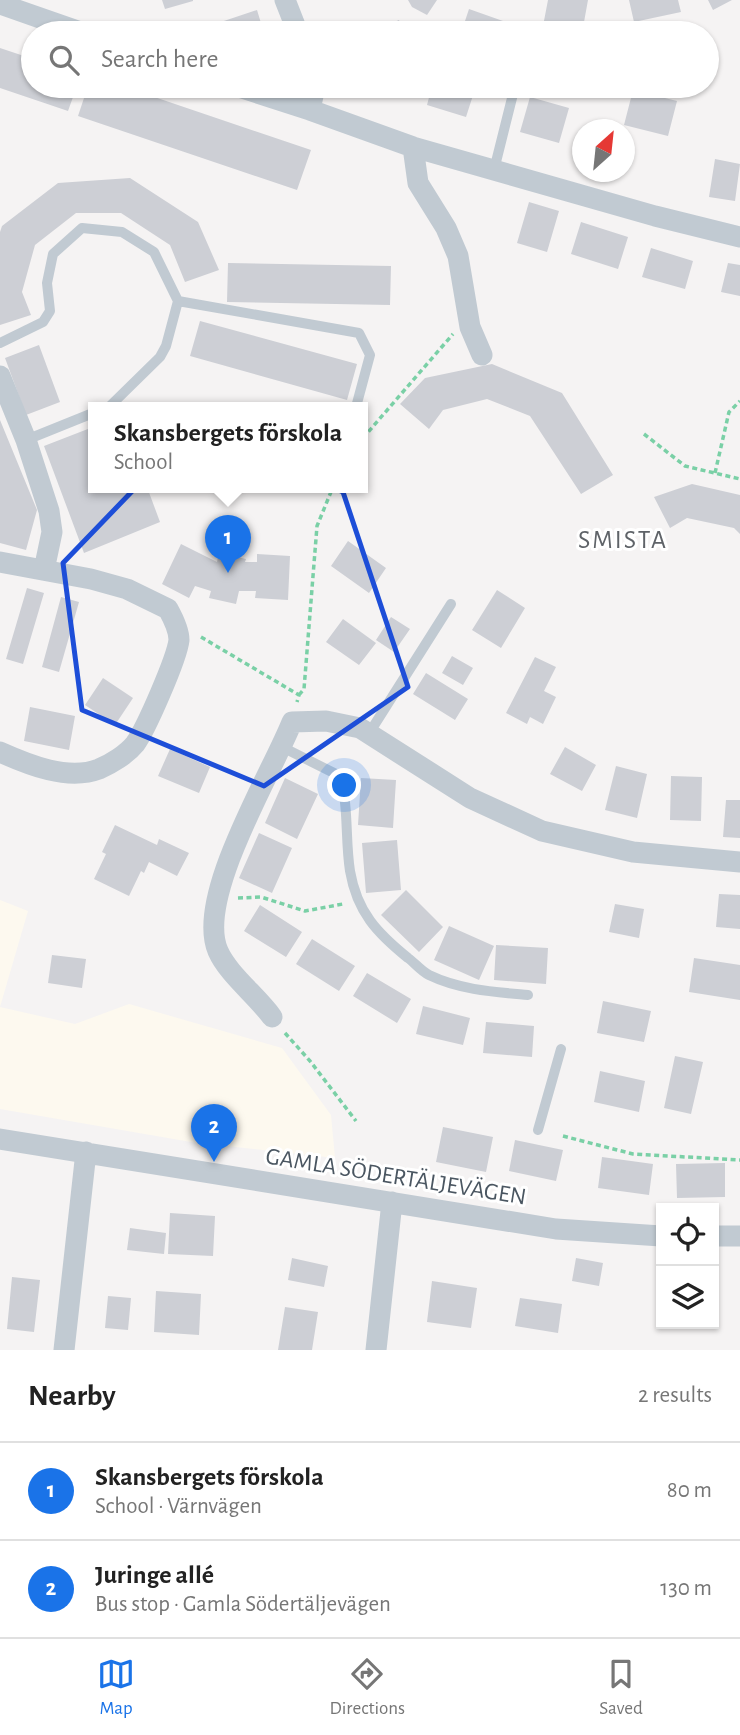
<!DOCTYPE html>
<meta charset="utf-8">
<style>
:root{--surface:#fff;--page:#f2f2f2;--text:#222;--muted:#767676;--line:#e0e0e0;--accent:#1a73e8}
body{margin:0;font-family:"Alegreya Sans",sans-serif;background:var(--page);color:var(--text)}
.controls{position:absolute;right:21px;bottom:21px;display:grid;overflow:hidden;border-radius:0px;box-shadow:0 2px 5px #0004}
.controls button{width:63px;height:63px;display:grid;place-items:center;padding:0;border:0;border-bottom:2px solid var(--line);background:var(--surface);color:var(--text);font:35px sans-serif}
.compass{position:absolute;left:572px;top:119px;width:63px;height:63px;border-radius:50%;background:var(--surface);box-shadow:0 2px 5px #0004;rotate:27deg}
.you{position:absolute;left:345px;top:786px;width:24px;height:24px;margin:-18px;border:5px solid #fff;border-radius:50%;background:#1a73e8;box-shadow:0 0 0 10px #1a73e833}
.badge{display:grid;place-items:center;width:46px;height:46px;border-radius:50%;background:var(--accent);color:#fff;font-size:23px;font-weight:700}
.pin{position:absolute;translate:-50% -58px;filter:drop-shadow(0 2px 4px #0008)}
.pin::after{content:'';position:absolute;top:37px;width:24px;height:21px;background:inherit;clip-path:polygon(0 0,100% 0,50% 100%)}
.popup{position:absolute;left:88px;top:402px;width:280px;height:91px;box-sizing:border-box;display:grid;place-content:center;border-radius:0px;background:var(--surface);filter:drop-shadow(0 2px 5px #0005);font-size:23px;white-space:nowrap;color:var(--muted)}
.popup b{font-size:26px;color:var(--text)}
.popup::after{content:'';position:absolute;left:50%;top:100%;margin-left:-14px;border:14px solid transparent;border-top-color:var(--surface)}
.list{margin:0;padding:0;list-style:none}
h2{display:flex;justify-content:space-between;align-items:center;height:91px;margin:0;padding:0 28px;font-size:30px}
h2 small{font-size:23px;font-weight:400;color:var(--muted)}
.list li{display:grid;grid-template-columns:46px 1fr auto;gap:21px;align-items:center;box-sizing:border-box;height:98px;padding:0 28px;border-top:2px solid var(--line)}
.list b{display:block;font-size:26px;white-space:nowrap}
.list p{margin:0;font-size:23px;white-space:nowrap;color:var(--muted)}
.list em{font-size:23px;font-style:normal;color:var(--muted)}
.icon{flex:none;width:38px;height:38px;fill:none;stroke:currentColor;stroke-width:2;stroke-linecap:round;stroke-linejoin:round}
.map{position:relative;flex:none;width:740px;height:1350px;overflow:hidden}
.search{position:absolute;background:var(--surface);box-shadow:0 2px 5px #0004;left:21px;right:21px;top:21px;height:77px;display:flex;align-items:center;gap:18px;box-sizing:border-box;padding:0 24px;border-radius:38px;color:var(--muted);font-size:26px}
.sheet{height:287px;background:var(--surface)}
nav{display:flex;justify-content:space-around;align-items:center;box-sizing:border-box;height:98px;border-top:2px solid var(--line);background:var(--surface);font-size:19px;color:var(--muted)}
nav a{display:grid;justify-items:center;gap:4px}
nav .on{color:var(--accent)}
.map>svg:first-child{display:block}
.commercial{fill:#fdf9ef}
.building{fill:#cdcfd5}
.lines{fill:none;stroke-linecap:round;stroke-linejoin:round}
.path{stroke:#7ad0a6;stroke-width:3.5;stroke-dasharray:5 3.5;stroke-linecap:butt}
.service{stroke:#c1cad2;stroke-width:10}
.minor{stroke:#c1cad2;stroke-width:21}
.marked{fill:none;stroke:#1d4ed8;stroke-width:5;stroke-linejoin:round}
.labels{text-anchor:middle;dominant-baseline:central;stroke-width:6;stroke-linejoin:round;paint-order:stroke}
.street-label{font-size:24px;fill:#4a5661;stroke:#fff}
.neighbourhood-label{font-size:26px;letter-spacing:2px;fill:#5f6368;stroke:#fff}
</style>
<div class="map">
<svg width="740" height="1350" viewBox="0 0 740 1350">
<rect width="100%" height="100%" fill="#f5f3f3"/>
<path class="commercial" d="M0,900L28,911L0,1007L75,1024L129,1004L282,1048L331,1115L335,1158L191,1142L0,1109Z"/>
<path class="building" d="M162,0H193V1L165,9Z
M408,0H437L427,15L412,7Z
M548,0H588L582,33L543,26Z
M629,0H678L681,12L634,22Z
M708,0H732L713,10Z
M469,9L514,25L511,33H461Z
M257,10L264,33H188Z
M399,20L404,33H368Z
M0,48L33,59V86H77L68,111L0,88Z
M88,86H122L311,150L297,190L78,116Z
M432,86H476L466,117L427,105Z
M633,90L677,101L668,136L624,125Z
M530,97L569,108L559,143L520,132Z
M715,159L740,164L735,201L709,197Z
M130,178L198,222L219,270L185,282L170,245L121,213H76L35,245L22,292L31,315L0,325V232L2,226L58,183Z
M529,202L559,211L547,252L517,243Z
M581,222L628,237L618,269L571,254Z
M651,248L693,261L685,289L642,277Z
M228,263L391,266L390,305L227,302Z
M728,263L740,265V296L721,292Z
M200,321L357,364L347,400L190,356Z
M39,345L60,402L26,415L5,358Z
M492,364L562,393L613,475L581,494L530,416L487,399L443,410L429,429L400,404L425,378Z
M0,420L37,510L26,550L0,543Z
M93,427V487H147L160,522L84,553L44,446Z
M692,484L740,495V534L734,528L687,518L670,528L654,497Z
M348,541L386,568L369,593L331,566Z
M181,544L217,562L219,553L246,559L245,562H257V554L290,556L288,600L255,598L256,591H239L236,604L209,598L211,591L195,586L189,598L162,584Z
M27,588L44,593L23,664L6,659Z
M497,590L525,608L501,648L472,630Z
M61,597L79,602L59,672L42,667Z
M391,617L410,629L394,652L376,640Z
M343,619L376,643L359,665L326,642Z
M452,656L473,668L463,685L442,673Z
M535,657L556,667L544,691L556,697L543,724L530,717L527,724L506,713Z
M426,673L468,699L455,720L413,694Z
M103,678L133,698L115,725L85,705Z
M30,707L75,716L69,750L24,741Z
M565,747L596,765L582,791L550,774Z
M170,749L210,767L199,793L158,776Z
M616,766L647,774L637,818L605,810Z
M671,776L702,777L701,821L670,820Z
M285,778L318,794L297,839L265,823Z
M361,778L396,780L393,828L358,825Z
M726,800H740V838L723,837Z
M115,825L157,845L159,839L189,853L177,876L149,862L144,873L141,871L129,896L94,879L106,854L102,852Z
M259,833L292,848L272,893L239,878Z
M397,840L401,890L366,893L362,843Z
M406,890L443,927L419,952L381,915Z
M719,894L740,895V929L716,927Z
M615,904L644,909L639,938L609,932Z
M260,905L302,932L286,957L244,931Z
M449,926L494,946L479,980L434,960Z
M312,939L355,966L339,991L296,964Z
M496,945L548,948L546,984L494,980Z
M52,955L86,959L82,988L48,983Z
M694,958L740,965V1000L689,992Z
M367,973L411,999L397,1023L353,996Z
M603,1001L651,1011L644,1042L597,1033Z
M423,1006L470,1018L463,1045L416,1034Z
M486,1022L534,1026L532,1057L483,1053Z
M675,1056L703,1062L691,1114L664,1108Z
M600,1071L645,1081L639,1112L594,1102Z
M443,1127L493,1137L486,1172L436,1162Z
M515,1140L563,1150L556,1181L509,1171Z
M602,1157L653,1164L649,1195L598,1188Z
M725,1163V1197L677,1198L676,1164Z
M170,1213L215,1216L213,1256L168,1254Z
M130,1228L166,1233L164,1254L127,1250Z
M292,1258L328,1266L324,1287L288,1280Z
M576,1258L603,1263L599,1286L572,1281Z
M12,1277L40,1280L34,1332L7,1329Z
M432,1281L477,1288L471,1328L427,1322Z
M156,1291L201,1294L199,1335L154,1332Z
M108,1296L131,1298L128,1330L105,1328Z
M520,1298L562,1304L558,1333L515,1326Z
M285,1307L318,1312L312,1350H278Z"/>
<g class="lines">
<path class="path" d="M644,434L685,466L740,479
M363,438L453,334
M715,473L729,412L740,401
M201,637L299,695L297,702
M299,695L304,689L317,526L333,487
M238,898L261,897L305,911L343,904
M285,1033L310,1061L356,1121
M563,1136L633,1154L740,1160"/>
<path class="service" d="M494,170L515,86
M178,301L359,333L370,355L356,407
M0,343L43,322L50,311L47,283L53,254L82,228L122,232L154,252L178,301L166,346L160,357L109,407
M26,440L93,413
M368,735L451,604
M282,747L340,776C349,807 345,839 350,871C357,912 377,933 408,958C415,963 421,971 429,975C460,990 495,992 528,995
M538,1130L561,1049"/>
<path class="minor" d="M285,0L298,33
M0,4L83,33
M236,86L310,110L413,147L655,216L740,237
M310,110L315,86
M413,147L418,183L446,228L458,256L470,327L482,355
M0,376L26,440L49,511L52,532L44,570
M0,562L91,579L127,589L168,609C173,618 179,630 179,640C177,658 146,729 135,744C127,754 111,764 99,769C68,781 29,765 0,752
M272,1017C257,996 228,974 218,951C195,898 271,775 292,722L326,721L360,728L470,798L542,831L633,852L740,862
M0,1139L556,1229L661,1236
M714,1236H740
M64,1350L86,1152
M376,1350L392,1202"/>
</g>
<path class="marked" d="M194,427L343,492L408,687L264,786L82,710L63,563Z"/>
<g class="labels">
<g class="street-label">
<text transform="translate(396 1177) rotate(9)">GAMLA SÖDERTÄLJEVÄGEN</text>
</g>
<g class="neighbourhood-label">
<text x="623" y="540">SMISTA</text>
</g>
</g>
</svg>
<div class="controls">
<button><svg class="icon" aria-label="locate" viewBox="0 0 24 24"><circle cx="12" cy="12" r="6"/><path d="M12 2v4M12 18v4M2 12h4M18 12h4"/></svg></button>
<button><svg class="icon" aria-label="layers" viewBox="0 0 24 24"><path d="M12 4l9 5-9 5-9-5zM3 14l9 5 9-5"/></svg></button>
</div>
<svg class="compass" viewBox="-18 -18 36 36"><path d="M0-13l5 13h-10z" fill="#e53935"/><path d="M0 13l5-13h-10z" fill="#767676"/></svg>
<div class="you"></div>
<div class="pin badge" style="left:228px;top:573px">1</div>
<div class="popup"><b>Skansbergets förskola</b>School</div>
<div class="pin badge" style="left:214px;top:1162px">2</div>
<div class="search"><svg class="icon" aria-label="search" viewBox="0 0 24 24"><circle cx="10" cy="10" r="6"/><path d="M15 15l6 6"/></svg>Search here</div>
</div>
<section class="sheet">
<h2>Nearby<small>2 results</small></h2>
<ul class="list">
<li><span class="badge">1</span><div><b>Skansbergets förskola</b><p>School · Värnvägen</p></div><em>80 m</em></li>
<li><span class="badge">2</span><div><b>Juringe allé</b><p>Bus stop · Gamla Södertäljevägen</p></div><em>130 m</em></li>
</ul>
</section>
<nav>
<a class="on"><svg class="icon" aria-label="map" viewBox="0 0 24 24"><path d="M3 6l6-2 6 2 6-2v14l-6 2-6-2-6 2zM9 4v14M15 6v14"/></svg>Map</a>
<a><svg class="icon" aria-label="directions" viewBox="0 0 24 24"><path d="M12 3l9 9-9 9-9-9zM9 14v-3h6M13 9l2 2-2 2"/></svg>Directions</a>
<a><svg class="icon" aria-label="saved" viewBox="0 0 24 24"><path d="M7 4h10v16l-5-4-5 4z"/></svg>Saved</a>
</nav>
